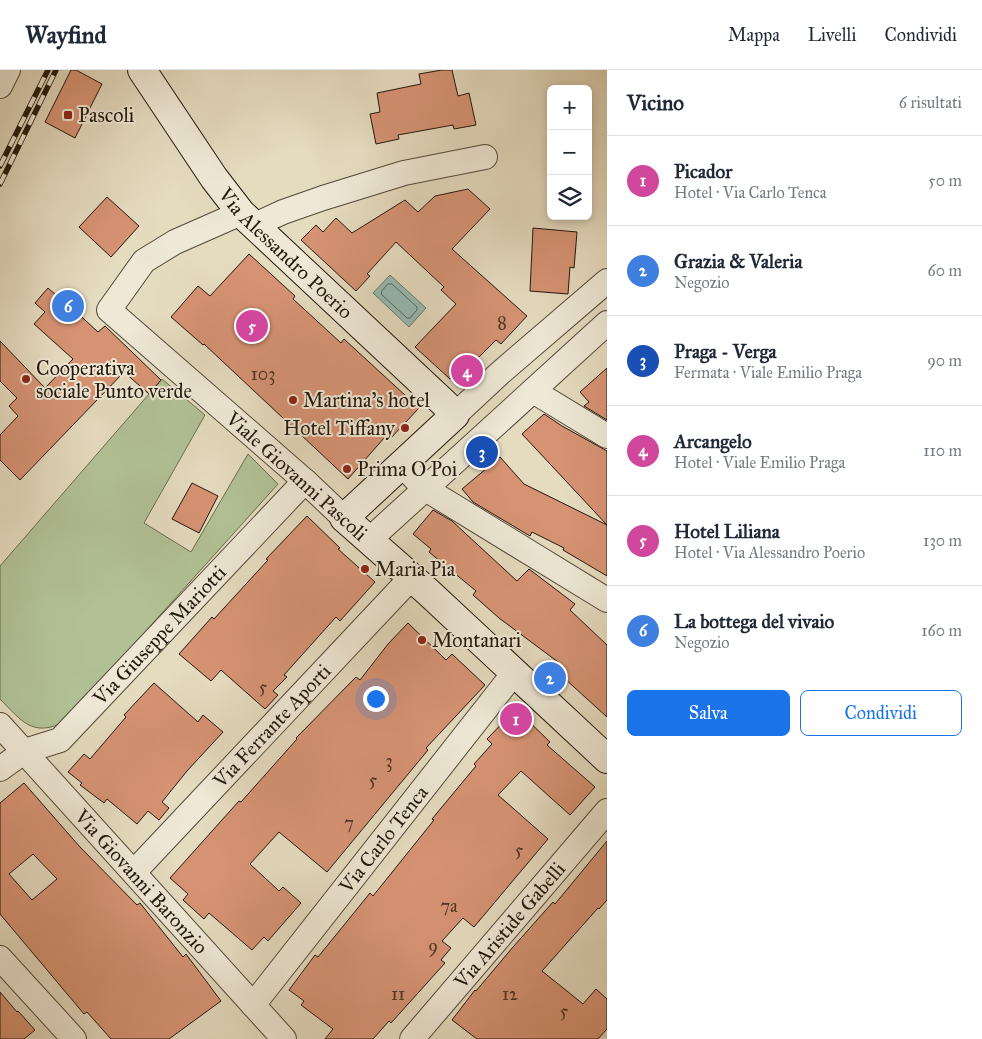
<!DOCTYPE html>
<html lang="it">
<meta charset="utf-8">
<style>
:root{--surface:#fff;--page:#f2f2f3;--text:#1f2937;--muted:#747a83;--line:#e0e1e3;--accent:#1a73e8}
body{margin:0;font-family:"IM FELL Great Primer",serif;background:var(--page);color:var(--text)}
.controls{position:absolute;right:15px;top:15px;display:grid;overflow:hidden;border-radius:8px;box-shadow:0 2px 8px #0003}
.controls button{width:45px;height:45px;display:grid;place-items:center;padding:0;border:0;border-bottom:1px solid var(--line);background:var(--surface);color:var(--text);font:25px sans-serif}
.you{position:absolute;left:375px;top:628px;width:18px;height:18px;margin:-12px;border:4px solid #fff;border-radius:50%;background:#1a73e8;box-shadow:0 0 0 8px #1a73e833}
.badge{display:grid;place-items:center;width:32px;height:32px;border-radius:50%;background:var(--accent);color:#fff;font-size:16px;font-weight:700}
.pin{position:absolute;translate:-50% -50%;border:2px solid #fff;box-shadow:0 1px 5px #0006}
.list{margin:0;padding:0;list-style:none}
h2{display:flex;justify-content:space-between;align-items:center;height:65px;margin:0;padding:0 20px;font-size:21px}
h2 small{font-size:16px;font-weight:400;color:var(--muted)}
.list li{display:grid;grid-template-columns:32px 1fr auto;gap:15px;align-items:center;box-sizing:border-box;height:90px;padding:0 20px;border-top:1px solid var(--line)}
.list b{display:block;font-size:19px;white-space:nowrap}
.list p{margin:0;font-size:16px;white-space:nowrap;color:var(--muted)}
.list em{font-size:16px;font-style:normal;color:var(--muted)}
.actions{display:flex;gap:10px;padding:15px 20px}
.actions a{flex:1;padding:11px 0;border:1px solid var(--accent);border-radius:8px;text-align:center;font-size:18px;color:var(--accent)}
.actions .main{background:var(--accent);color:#fff}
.icon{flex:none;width:28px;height:28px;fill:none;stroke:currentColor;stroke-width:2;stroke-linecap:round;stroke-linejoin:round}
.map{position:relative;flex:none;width:607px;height:969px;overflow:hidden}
header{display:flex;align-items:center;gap:30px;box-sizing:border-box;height:70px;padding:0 25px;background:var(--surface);border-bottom:1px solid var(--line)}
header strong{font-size:24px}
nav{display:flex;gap:28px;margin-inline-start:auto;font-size:18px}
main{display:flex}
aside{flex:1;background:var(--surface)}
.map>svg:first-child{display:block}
.green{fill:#b1c195;stroke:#6a6c50}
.water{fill:#96bbb4;stroke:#687971}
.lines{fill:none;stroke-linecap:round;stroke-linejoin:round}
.shore{stroke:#5c6960;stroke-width:1}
.building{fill:#d69374;stroke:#22170c;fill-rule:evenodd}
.street-casing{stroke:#534839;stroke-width:26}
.secondary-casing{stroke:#22170c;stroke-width:30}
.street{stroke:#eee8d5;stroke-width:24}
.secondary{stroke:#eee8d5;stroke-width:28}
.rail-casing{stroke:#22170c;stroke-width:5.5}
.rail{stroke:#eee8d5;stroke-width:4;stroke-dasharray:11;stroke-linecap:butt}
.poi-dot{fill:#8f2418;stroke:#eee8d5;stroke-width:2}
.labels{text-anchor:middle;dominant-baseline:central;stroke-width:4;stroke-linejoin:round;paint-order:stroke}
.number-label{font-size:18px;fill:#4f3626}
.poi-label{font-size:20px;fill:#22170c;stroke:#eee8d5;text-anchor:start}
.street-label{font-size:20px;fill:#22170c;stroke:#eee8d5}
</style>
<header>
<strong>Wayfind</strong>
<nav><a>Mappa</a><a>Livelli</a><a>Condividi</a></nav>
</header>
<main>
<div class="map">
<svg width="607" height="969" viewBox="0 0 607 969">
<rect width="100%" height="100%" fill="#e5dbbf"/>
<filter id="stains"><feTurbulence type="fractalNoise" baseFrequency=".004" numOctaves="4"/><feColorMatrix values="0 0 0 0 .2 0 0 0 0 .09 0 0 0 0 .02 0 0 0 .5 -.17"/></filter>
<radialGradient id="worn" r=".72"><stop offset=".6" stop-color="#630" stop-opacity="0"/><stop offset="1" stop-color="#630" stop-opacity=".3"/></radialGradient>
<path class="green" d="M162,309L205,345L144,453L191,482L248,384L278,414L64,652C32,668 21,650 0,629V496Z"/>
<path class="water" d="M390,205L426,238L409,257L373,223Z"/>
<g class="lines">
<path class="shore" d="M388,214H392L417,237V240L410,248H407L381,224L382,221Z"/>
</g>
<path class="building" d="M71,0H76L102,14L75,68L45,52Z
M442,0H452L458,26L469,23L476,55L454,59L453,55L398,65L399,69L376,74L370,44L380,42L377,23L421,14L419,4Z
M468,119L490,139L452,179L527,246L501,274L496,270L471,295L466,291L450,309L415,277L456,234L441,220L444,217L396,172L367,204L370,206L356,221L301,170L316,155L323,162L336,148L352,163L405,130L418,142L435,126Z
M107,127L139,156L111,187L79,157Z
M533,158L577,162L574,198L570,197L568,224L530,221Z
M249,184L295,226L293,229L341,273L344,269L419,338L389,370L385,367L348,409L204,274L203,275L171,247L198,216L210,226Z
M48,218L58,227L59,226L98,262L105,256L161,310L149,324L124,302L20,410L0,390V365L18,346L9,336L17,328L0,311V271L45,318L73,289L34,254L45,242L35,233Z
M607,298V350L584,336L589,332L580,322Z
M544,344L562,356L607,381V506L563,480L564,478L532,462L530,466L473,432L462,419L500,387L524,414L607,455L522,364Z
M192,413L218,426L199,463L172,449Z
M433,440L452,451L517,511L529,499L575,534L570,540L607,575V647L553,598L558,592L499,548L473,525L476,521L429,482L431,479L413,464Z
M307,446L340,478L338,479L375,512L340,551L336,547L284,605L287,607L273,621L278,625L265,639L221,600L211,611L179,584L212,547L214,549L268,490L266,489Z
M408,553L446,590L452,584L485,615L426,678L428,680L327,802L279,762L250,794L279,821L283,817L301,833L268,871L264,867L252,880L209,843L204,849L183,830L188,824L170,808L239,731L241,732L297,669L296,668L356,607L360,610L388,574Z
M154,613L198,652L203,645L223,662L187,701L162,732L169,738L159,750L148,741L137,754L107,729L104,733L80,715L82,713L68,702L84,684L90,689L126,647L124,645Z
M516,639L550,672L547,675L595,717L570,745L521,701L498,725L548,769L474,857L463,848L442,871L451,878L441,890L445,893L391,953L389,951L373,969H325L333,959L301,935L304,931L289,920L315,885L318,887L370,823L373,826L434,750L432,749L476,696L474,694L492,674L487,669Z
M24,713L80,777L137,835L140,833L183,887L186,884L221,931L169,969H111L87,942L84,944L0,844V733ZM33,784L57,809L32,830L9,804Z
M607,771V830L599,839L598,838L542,901L583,934L596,919L607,929V959L598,969H477L452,950L475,920L476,921L513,877L553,832L555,834Z
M0,922L17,942L18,941L35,960L24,969H0Z"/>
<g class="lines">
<g class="street-casing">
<g id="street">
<path d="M0,16L8,0"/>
<path d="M241,143L175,172L144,191L109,240L305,411L344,448"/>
<path d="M253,156L283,142L323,128L404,103L485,87"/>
<path d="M533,321L607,366"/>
<path d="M455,345L500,303L607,211"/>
<path d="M401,394L424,418L607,530"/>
<path d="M368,471L607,253"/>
<path id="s1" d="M0,655L284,969"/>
<path id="s2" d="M0,699L25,681L60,670L305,411"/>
<path id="s3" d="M134,802L411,508"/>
<path d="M0,888L74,969"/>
<path id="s4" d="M253,935L514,603"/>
<path id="s5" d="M412,969L607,741"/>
</g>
</g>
<g class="secondary-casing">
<g id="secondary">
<path id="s6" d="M142,0L214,108L241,143L445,334L455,345L344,448L428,522L607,689"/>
</g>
</g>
<use href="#street" class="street"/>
<use href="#secondary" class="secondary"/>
<g class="rail-casing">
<path id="rail" d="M0,96L48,0
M0,114L56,0"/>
</g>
<use href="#rail" class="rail"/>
</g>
<g class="poi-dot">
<rect x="63" y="40" width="10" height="10" rx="2.5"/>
<circle cx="26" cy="309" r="5"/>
<circle cx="293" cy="330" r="5"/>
<circle cx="405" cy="358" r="5"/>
<circle cx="347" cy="399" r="5"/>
<circle cx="365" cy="499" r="5"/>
<circle cx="422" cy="570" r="5"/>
</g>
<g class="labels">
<g class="number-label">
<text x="502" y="253">8</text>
<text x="263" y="304">103</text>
<text x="263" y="617">5</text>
<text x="389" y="691">3</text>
<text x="373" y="710">5</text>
<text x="349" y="753">7</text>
<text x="519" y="780">5</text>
<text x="449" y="836">7a</text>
<text x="433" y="876">9</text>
<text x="398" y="924">11</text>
<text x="510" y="924">12</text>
<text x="564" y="941">5</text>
</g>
<g class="poi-label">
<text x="78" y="45">Pascoli</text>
<text x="36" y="298">Cooperativa<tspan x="36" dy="23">sociale Punto verde</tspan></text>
<text x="303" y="330">Martina's hotel</text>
<text x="395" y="358" text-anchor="end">Hotel Tiffany</text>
<text x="357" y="399">Prima O Poi</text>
<text x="375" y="499">Maria Pia</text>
<text x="432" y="570">Montanari</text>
</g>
<g class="street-label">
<text stroke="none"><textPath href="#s6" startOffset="234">Via Alessandro Poerio</textPath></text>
<text transform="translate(297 406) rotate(42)">Viale Giovanni Pascoli</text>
<text stroke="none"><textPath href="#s2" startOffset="212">Via Giuseppe Mariotti</textPath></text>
<text stroke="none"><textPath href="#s3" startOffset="201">Via Ferrante Aporti</textPath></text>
<text stroke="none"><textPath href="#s4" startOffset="211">Via Carlo Tenca</textPath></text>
<text stroke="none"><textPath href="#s1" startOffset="211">Via Giovanni Baronzio</textPath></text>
<text stroke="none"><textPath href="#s5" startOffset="150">Via Aristide Gabelli</textPath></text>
</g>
</g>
<rect width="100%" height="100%" filter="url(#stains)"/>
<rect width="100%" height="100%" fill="url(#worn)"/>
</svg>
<div class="controls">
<button>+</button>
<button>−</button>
<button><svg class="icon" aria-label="layers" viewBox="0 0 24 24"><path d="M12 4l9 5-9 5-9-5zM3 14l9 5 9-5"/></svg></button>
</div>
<div class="you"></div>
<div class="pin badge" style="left:516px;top:649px;background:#d1479c">1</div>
<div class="pin badge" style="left:550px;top:608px;background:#3f7fe0">2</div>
<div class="pin badge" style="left:482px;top:382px;background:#1a4fb4">3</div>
<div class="pin badge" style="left:467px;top:301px;background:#d1479c">4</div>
<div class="pin badge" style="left:252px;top:256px;background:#d1479c">5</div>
<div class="pin badge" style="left:68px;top:236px;background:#3f7fe0">6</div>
</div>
<aside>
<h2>Vicino<small>6 risultati</small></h2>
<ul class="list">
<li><span class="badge" style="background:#d1479c">1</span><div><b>Picador</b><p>Hotel · Via Carlo Tenca</p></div><em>50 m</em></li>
<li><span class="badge" style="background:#3f7fe0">2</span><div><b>Grazia &amp; Valeria</b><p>Negozio</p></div><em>60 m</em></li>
<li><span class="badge" style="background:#1a4fb4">3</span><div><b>Praga - Verga</b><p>Fermata · Viale Emilio Praga</p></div><em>90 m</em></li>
<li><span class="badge" style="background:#d1479c">4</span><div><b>Arcangelo</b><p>Hotel · Viale Emilio Praga</p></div><em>110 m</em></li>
<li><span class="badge" style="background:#d1479c">5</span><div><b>Hotel Liliana</b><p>Hotel · Via Alessandro Poerio</p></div><em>130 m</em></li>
<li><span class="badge" style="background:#3f7fe0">6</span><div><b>La bottega del vivaio</b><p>Negozio</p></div><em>160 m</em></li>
</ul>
<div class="actions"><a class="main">Salva</a><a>Condividi</a></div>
</aside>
</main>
